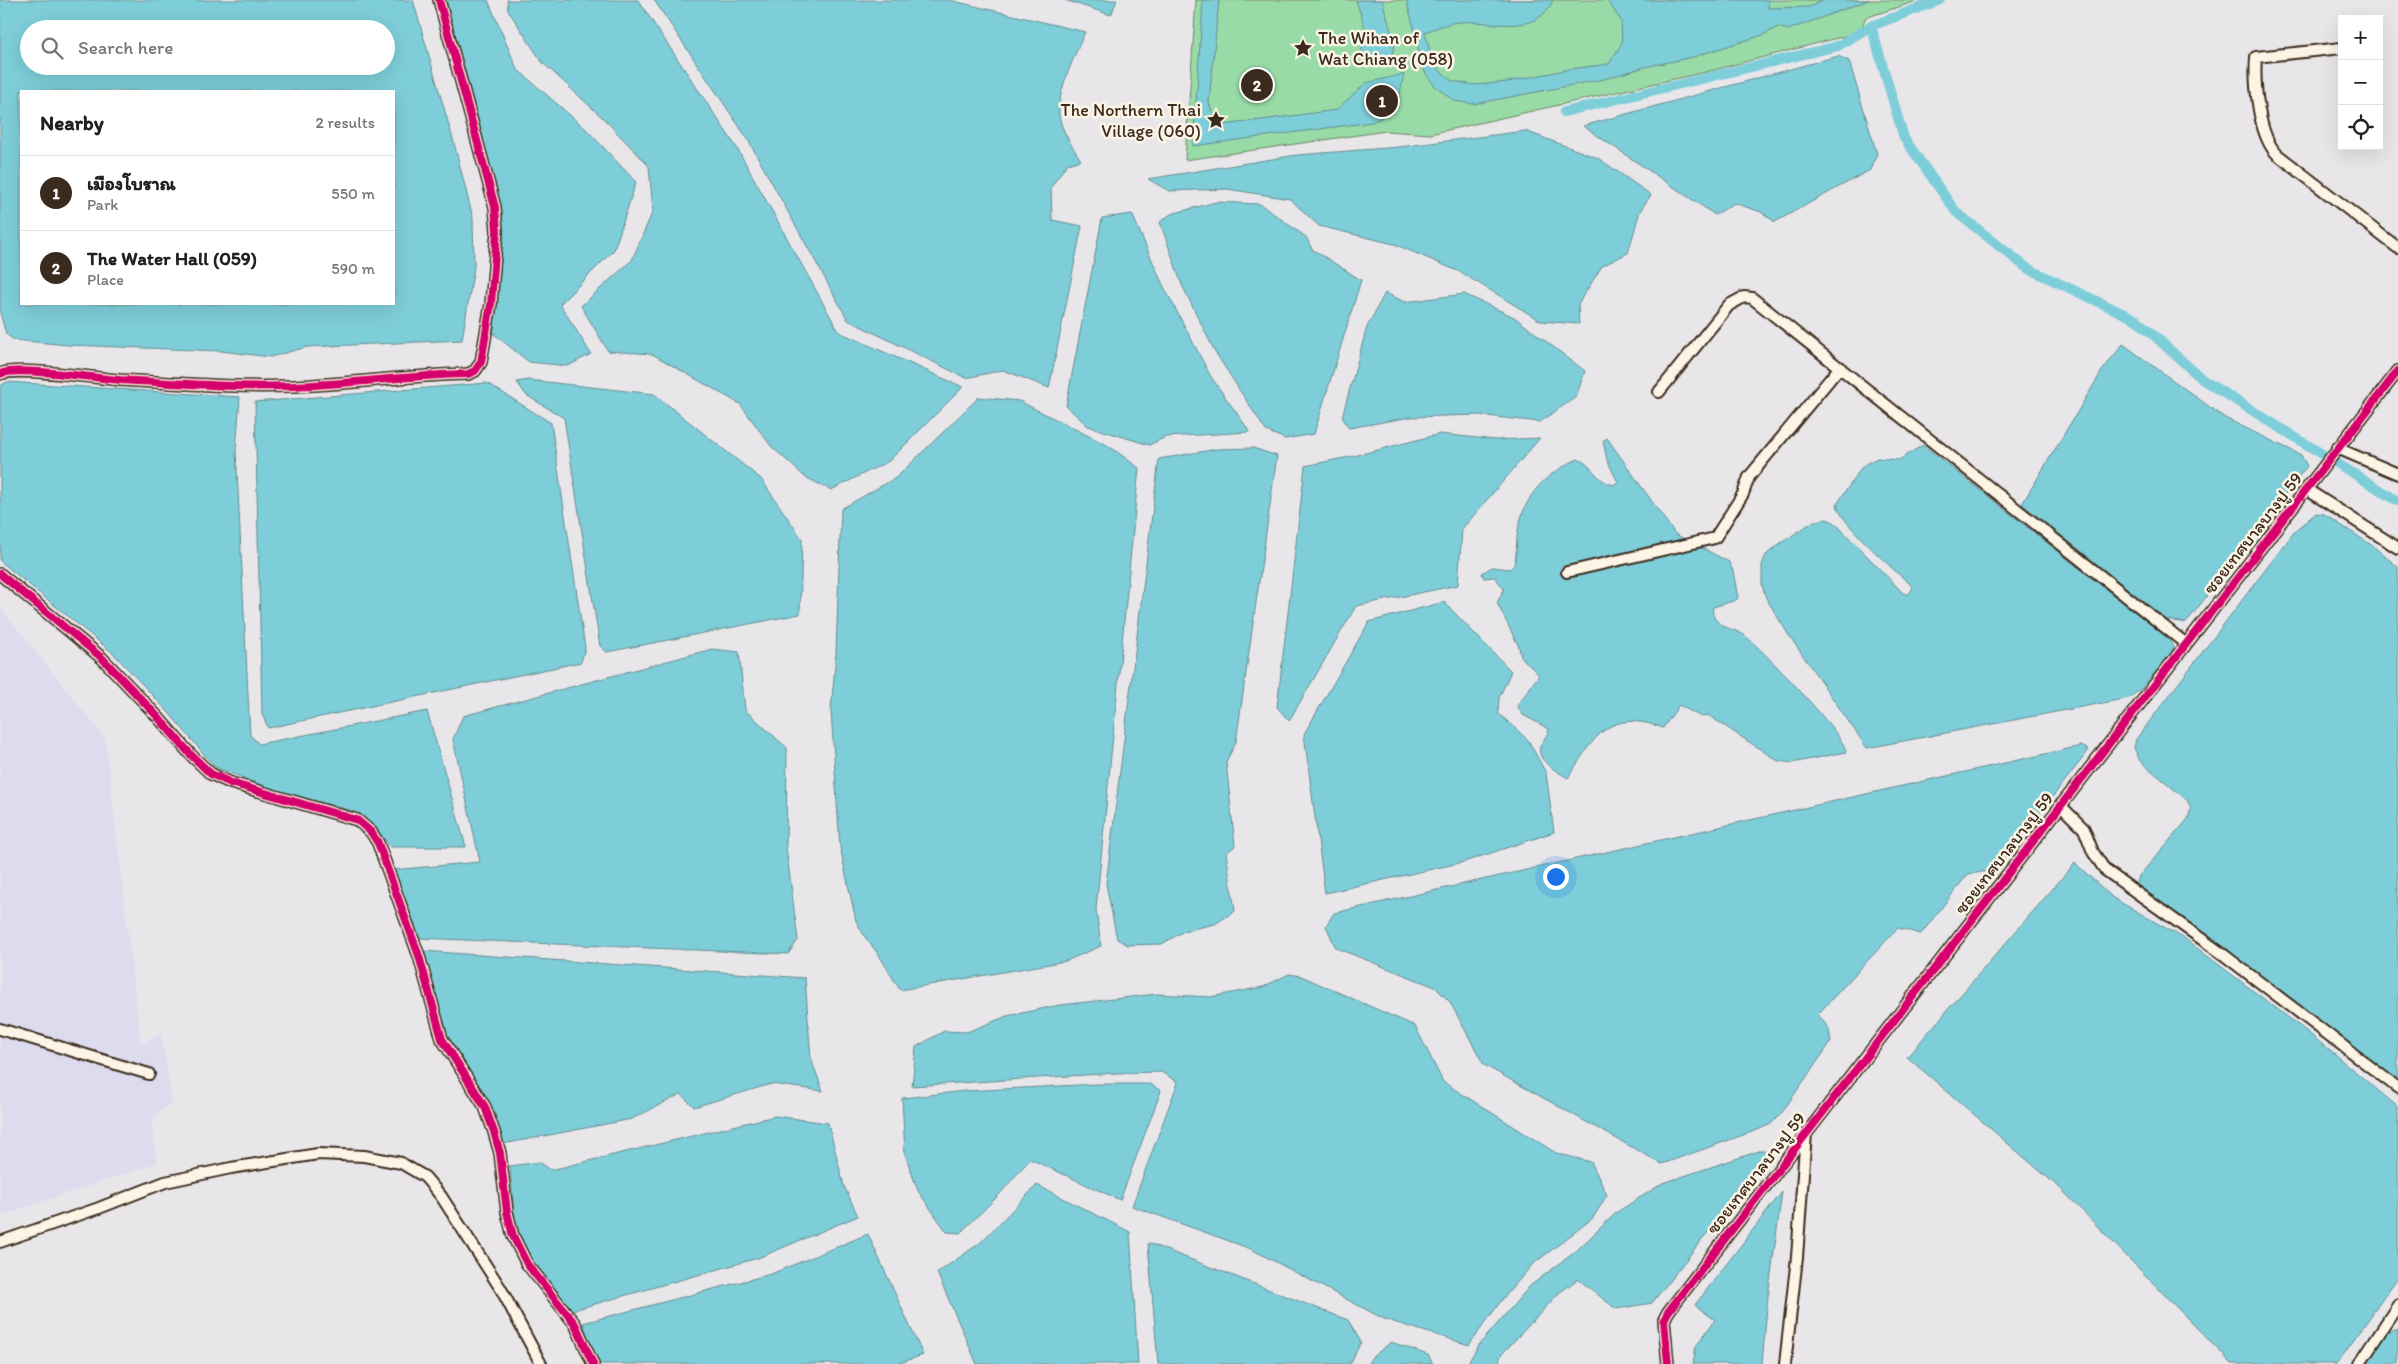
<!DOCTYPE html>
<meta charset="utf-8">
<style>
:root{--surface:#fff;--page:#f6f6f6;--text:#202124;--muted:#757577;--line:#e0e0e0;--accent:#3b2a1e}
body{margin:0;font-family:Itim,"Playpen Sans Thai",sans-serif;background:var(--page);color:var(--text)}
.controls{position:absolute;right:15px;top:15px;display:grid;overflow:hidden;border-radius:0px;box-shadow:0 5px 20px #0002}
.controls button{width:45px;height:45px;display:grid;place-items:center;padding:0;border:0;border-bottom:1px solid var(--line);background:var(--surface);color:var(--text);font:25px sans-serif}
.you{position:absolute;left:1555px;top:876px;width:18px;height:18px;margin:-12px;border:4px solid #fff;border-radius:50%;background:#1a73e8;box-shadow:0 0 0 8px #1a73e833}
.badge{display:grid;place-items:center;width:32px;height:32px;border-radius:50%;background:var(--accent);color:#fff;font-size:16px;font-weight:700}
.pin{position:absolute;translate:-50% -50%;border:2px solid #fff;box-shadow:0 1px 5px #0006}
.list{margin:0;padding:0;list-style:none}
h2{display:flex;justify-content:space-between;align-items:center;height:65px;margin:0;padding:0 20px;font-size:21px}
h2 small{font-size:16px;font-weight:400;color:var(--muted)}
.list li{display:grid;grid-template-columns:32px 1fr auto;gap:15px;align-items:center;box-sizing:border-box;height:75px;padding:0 20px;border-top:1px solid var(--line)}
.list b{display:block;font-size:19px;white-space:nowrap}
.list p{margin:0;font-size:16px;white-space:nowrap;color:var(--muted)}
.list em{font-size:16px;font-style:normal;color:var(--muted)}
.icon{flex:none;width:28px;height:28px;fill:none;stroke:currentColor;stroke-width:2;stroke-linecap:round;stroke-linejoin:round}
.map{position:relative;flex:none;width:2398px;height:1364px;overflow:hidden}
.search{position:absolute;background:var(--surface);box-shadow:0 5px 20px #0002;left:20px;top:20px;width:375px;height:55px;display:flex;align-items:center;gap:12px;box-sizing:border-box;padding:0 18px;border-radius:28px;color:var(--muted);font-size:19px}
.panel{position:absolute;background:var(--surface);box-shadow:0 5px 20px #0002;left:20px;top:90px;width:375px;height:215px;border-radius:0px}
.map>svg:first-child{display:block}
.built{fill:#dcdcee}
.green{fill:#99dba6;stroke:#6a8262}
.water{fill:#7eced9;stroke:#638c8e;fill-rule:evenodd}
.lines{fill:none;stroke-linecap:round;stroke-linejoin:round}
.canal{stroke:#7eced9;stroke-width:10}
.minor-casing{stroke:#3b2a1e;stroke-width:14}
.minor{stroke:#fcf5e5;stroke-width:10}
.cycleway-casing{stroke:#fcf5e5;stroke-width:11}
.cycleway{stroke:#d6006c;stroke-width:8}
.labels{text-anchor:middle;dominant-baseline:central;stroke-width:5;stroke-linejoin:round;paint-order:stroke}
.poi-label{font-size:18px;fill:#3b2a1e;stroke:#fcf5e5;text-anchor:start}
.street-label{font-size:18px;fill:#3b2a1e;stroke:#fcf5e5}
</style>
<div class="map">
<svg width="2398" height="1364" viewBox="0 0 2398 1364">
<rect width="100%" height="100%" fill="#e9e6ea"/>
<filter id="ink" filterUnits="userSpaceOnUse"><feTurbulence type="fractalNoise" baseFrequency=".02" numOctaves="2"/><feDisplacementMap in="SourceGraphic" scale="10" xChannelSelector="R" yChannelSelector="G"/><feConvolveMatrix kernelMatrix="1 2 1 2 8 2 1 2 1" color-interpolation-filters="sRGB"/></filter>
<g filter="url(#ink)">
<path class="built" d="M0,607L105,738L141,1045L161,1034L172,1102L151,1120L157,1163L0,1216Z"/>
<path class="green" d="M1196,0H1920L1865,18L1861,32L1710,71L1430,134L1386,131L1185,160Z"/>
<path class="water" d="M0,0H413L454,143L473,218L474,267L462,340L307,347L270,357L221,351L68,345L14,340L6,334L0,313ZM29,29H386V66H29ZM21,91H394V304H21Z
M446,0H488L517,69L587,130L636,182L614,250L560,304L591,354L568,366L529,362L494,334V292L504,236L481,130Z
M507,0H638L737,148L839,332L963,387L889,461L831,490L805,477L771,446L740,404L652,354L608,351L581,306L632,260L653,211L649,166L604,119L542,62L508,10Z
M654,0H949L1085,32C1076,53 1059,87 1059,110C1058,126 1073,148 1081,160L1067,164L1051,187L1052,220L1082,226L1049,388L1003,370L966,378L848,320L747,138Z
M1065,0H1117L1111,15Z
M1203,0H1219L1209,102L1216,126L1336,110L1366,83L1404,74C1398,102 1400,110 1372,122L1193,146Z
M1356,0H1382L1395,44L1390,63L1373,67L1360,54L1367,34Z
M1406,0H1553C1537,39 1489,19 1458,22C1447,23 1435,29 1425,32L1430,52L1436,67L1452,81L1475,85L1507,82L1570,69L1609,64L1622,43L1621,21L1607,0H1769L1768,8L1809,7L1825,0H1869L1788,30L1778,27L1763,35L1693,57L1645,67L1604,79L1474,104L1454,101L1434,85L1426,74L1419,58L1417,38Z
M1838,56L1849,61L1877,154L1870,170L1775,222L1761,212L1734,203L1715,215L1583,126Z
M1525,131L1598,158L1651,195L1640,211L1628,253L1602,266L1578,304L1579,324L1541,321L1460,272L1394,244L1319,226L1290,199L1227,189L1169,191L1148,179L1297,155L1399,147Z
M1216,202L1260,204L1306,237L1312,249L1361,280L1314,434L1285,439L1266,431L1215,352L1182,285L1160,222L1171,214Z
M1132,214L1162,283L1211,377L1250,432L1166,437L1149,445L1088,426L1066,406L1102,218Z
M1385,293L1405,302L1464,294L1514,317L1585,371L1576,397L1540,422L1478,415L1411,417L1349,428L1342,417L1367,327Z
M2123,344L2225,418L2301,455L2307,466L2186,623L2167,620L2022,504L2102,371Z
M528,380L654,394L761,479L802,539L800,614L607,652L600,646L564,418L526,395L517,382Z
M7,382L240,397L236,450L250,735L259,744L427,711L466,847H390L374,825L349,810L269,788L215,767L169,713L113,653L0,561V386Z
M487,383L551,423L585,648L581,662L268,728L262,714L255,402Z
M979,397L1019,401L1109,446L1139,468L1096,909L1101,946L1066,961L900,990L879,955L865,937L856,921L840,847L831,711L836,653L841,509L897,477Z
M1440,434L1496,440L1540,438L1462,529L1458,585L1356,606L1289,721L1277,707L1305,466L1358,455Z
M1607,438L1675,534L1729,562L1733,571L1738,598L1736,600L1713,607C1712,613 1713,617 1717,621C1724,629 1735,629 1744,635C1760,647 1847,737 1846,752L1792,763L1778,761L1708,715L1701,717L1679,705L1663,728C1608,708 1595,736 1568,778C1559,773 1536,761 1540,747C1542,740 1548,736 1549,729L1523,715L1517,706L1539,675L1521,657L1519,647L1497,603L1504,589L1495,577L1484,578L1482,573L1492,567L1510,569L1514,565C1517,554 1516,542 1518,530C1525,494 1545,474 1578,459C1592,464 1595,480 1613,485L1618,482L1607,460L1603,441Z
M1923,445L2168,638L2174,648L2171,653L2141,689L2129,698L1867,748L1788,634L1766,598L1762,585V565L1766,555L1778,545L1814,521L1827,519L1834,522L1903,593L1908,595L1913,588L1910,584C1895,571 1838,521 1837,504L1861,468L1867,463L1877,458L1899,460Z
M1253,448L1277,456L1236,742L1226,762L1235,846L1226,853L1235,911L1215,924L1184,931L1162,944L1128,945L1117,939L1106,884L1159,459L1217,449Z
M2316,513L2324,514L2373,546L2398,567V1081L2137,890L2136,886L2139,876L2188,819L2191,808L2187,800L2140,761L2134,748L2136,739L2295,531Z
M1444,602L1511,671L1499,698L1498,713L1528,740L1546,773L1554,832L1464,862L1325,893L1304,734L1369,622Z
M712,649L739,652L745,710L787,748L786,847L798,940L788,954L418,938L392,870L480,862L453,739L463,716Z
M2081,746L2089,750L2009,853L1990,871L1968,874L1921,934L1898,928L1818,1014L1829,1029L1831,1042L1780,1115L1771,1124L1760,1129L1662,1164L1484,1065L1450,1002L1435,987L1336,948L1326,926L1334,913Z
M2075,863L2113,898L2185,939L2306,1031L2398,1107V1277L2337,1364H2232L2061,1189L1907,1057Z
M423,951L805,978L811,1059L823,1091L771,1084L694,1107L681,1094L632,1119L503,1144L488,1109L449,1045Z
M1289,974L1301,976L1415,1026L1443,1082L1556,1153L1591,1162L1607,1195L1593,1218L1532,1265L1501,1301L1469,1345L1384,1319L1251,1249L1132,1206L1178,1082L1161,1072L1116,1073L912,1086L916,1047L944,1031L967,1032L1007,1016L1060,1005L1157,994L1210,997L1263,987Z
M1098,1084H1150L1161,1091L1120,1200L1030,1159L998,1196L960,1233L947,1232L918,1191L905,1154L902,1098L965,1091Z
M775,1116L828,1123L844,1186L858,1216L758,1258L570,1311L530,1262L515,1226L510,1166L539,1162L551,1170Z
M1762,1150L1770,1153L1652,1303L1616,1309L1578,1279L1559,1293L1501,1355L1498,1364H1467L1479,1345L1530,1286L1575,1252L1617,1212L1663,1183Z
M1037,1185L1130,1232L1138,1364H977L937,1273L980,1243Z
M1782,1192L1768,1296L1762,1364H1693L1696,1346L1715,1320L1695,1305Z
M868,1234L923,1355L897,1364H597L583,1323L771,1274Z
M1148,1243L1348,1320L1361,1342L1350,1364H1158Z
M2398,1329V1364H2364L2385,1333Z
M1391,1342L1428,1355L1433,1364H1368L1371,1358Z"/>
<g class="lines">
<path class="canal" d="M1871,26L1904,138L1956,212L2027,268L2137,320L2203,380L2398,501
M1564,112L1838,46L1871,26L1940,0"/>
<g class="minor-casing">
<path id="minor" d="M2342,48L2256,57C2254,82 2258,137 2278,155L2398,248
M0,374C17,366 95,378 120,380C178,383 236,388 294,386C353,384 410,375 468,374L475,371L481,362L491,304L497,231L495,207L439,0
M1659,392L1729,305L1744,297L1752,298L2186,644
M2337,448L2398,474
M2306,489L2398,548
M1567,572L1715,538L1743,494L1749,477L1840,367
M0,574L102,658L157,716L191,755L211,774L231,783L357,820L371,832L378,843L419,956L442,1039L485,1107L494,1132L500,1153L507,1212L513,1236L527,1264L575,1324L593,1364
M2060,805L2084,829L2093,852L2105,870L2224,955L2398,1088
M0,1029L149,1074
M0,1242L99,1208L165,1182L231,1168L318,1154L364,1156L401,1163L425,1177L441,1196L501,1289L541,1364
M1668,1364L1664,1320L1668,1312L2398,371
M1785,1364L1797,1257L1806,1133
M2359,1364L2398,1305"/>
</g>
<use href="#minor" class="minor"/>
<g class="cycleway-casing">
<path id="cycleway" d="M0,374C17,366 95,378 120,380C178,383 236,388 294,386C353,384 410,375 468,374L475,371L481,362L491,304L497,231L495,207L439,0
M0,574L102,658L157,716L191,755L211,774L231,783L357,820L371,832L378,843L419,956L442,1039L485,1107L494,1132L500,1153L507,1212L513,1236L527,1264L575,1324L593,1364
M1668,1364L1664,1320L1668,1312L2398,371"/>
</g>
<use href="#cycleway" class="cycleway"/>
</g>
</g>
<defs>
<g id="sight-bare" transform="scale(1.5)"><path d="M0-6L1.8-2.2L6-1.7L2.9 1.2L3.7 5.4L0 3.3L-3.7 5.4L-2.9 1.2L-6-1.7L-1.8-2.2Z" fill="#3b2a1e" stroke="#fcf5e5" stroke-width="2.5" paint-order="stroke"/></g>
</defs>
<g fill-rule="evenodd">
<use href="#sight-bare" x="1303" y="48"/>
<use href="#sight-bare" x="1216" y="120"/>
</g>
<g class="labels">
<g class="poi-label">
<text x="1318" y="38">The Wihan of<tspan x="1318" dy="21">Wat Chiang (058)</tspan></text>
<text x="1201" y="110" text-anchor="end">The Northern Thai<tspan x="1201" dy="21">Village (060)</tspan></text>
</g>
<g class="street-label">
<text transform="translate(2253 533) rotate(-52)">ซอยเทศบาลบางปู 59</text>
<text transform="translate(2004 853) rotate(-52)">ซอยเทศบาลบางปู 59</text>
<text transform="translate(1756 1173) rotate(-52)">ซอยเทศบาลบางปู 59</text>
</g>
</g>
</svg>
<div class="controls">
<button>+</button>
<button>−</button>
<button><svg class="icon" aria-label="locate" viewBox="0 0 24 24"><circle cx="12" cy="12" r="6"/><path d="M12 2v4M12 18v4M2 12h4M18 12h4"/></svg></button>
</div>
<div class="you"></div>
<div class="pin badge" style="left:1382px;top:101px">1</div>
<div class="pin badge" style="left:1257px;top:85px">2</div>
<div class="search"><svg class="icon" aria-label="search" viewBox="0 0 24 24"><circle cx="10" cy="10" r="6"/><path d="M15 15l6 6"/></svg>Search here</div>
<section class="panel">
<h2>Nearby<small>2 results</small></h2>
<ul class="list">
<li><span class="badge">1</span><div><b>เมืองโบราณ</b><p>Park</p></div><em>550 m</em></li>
<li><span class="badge">2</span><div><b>The Water Hall (059)</b><p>Place</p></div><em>590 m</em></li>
</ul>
</section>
</div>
